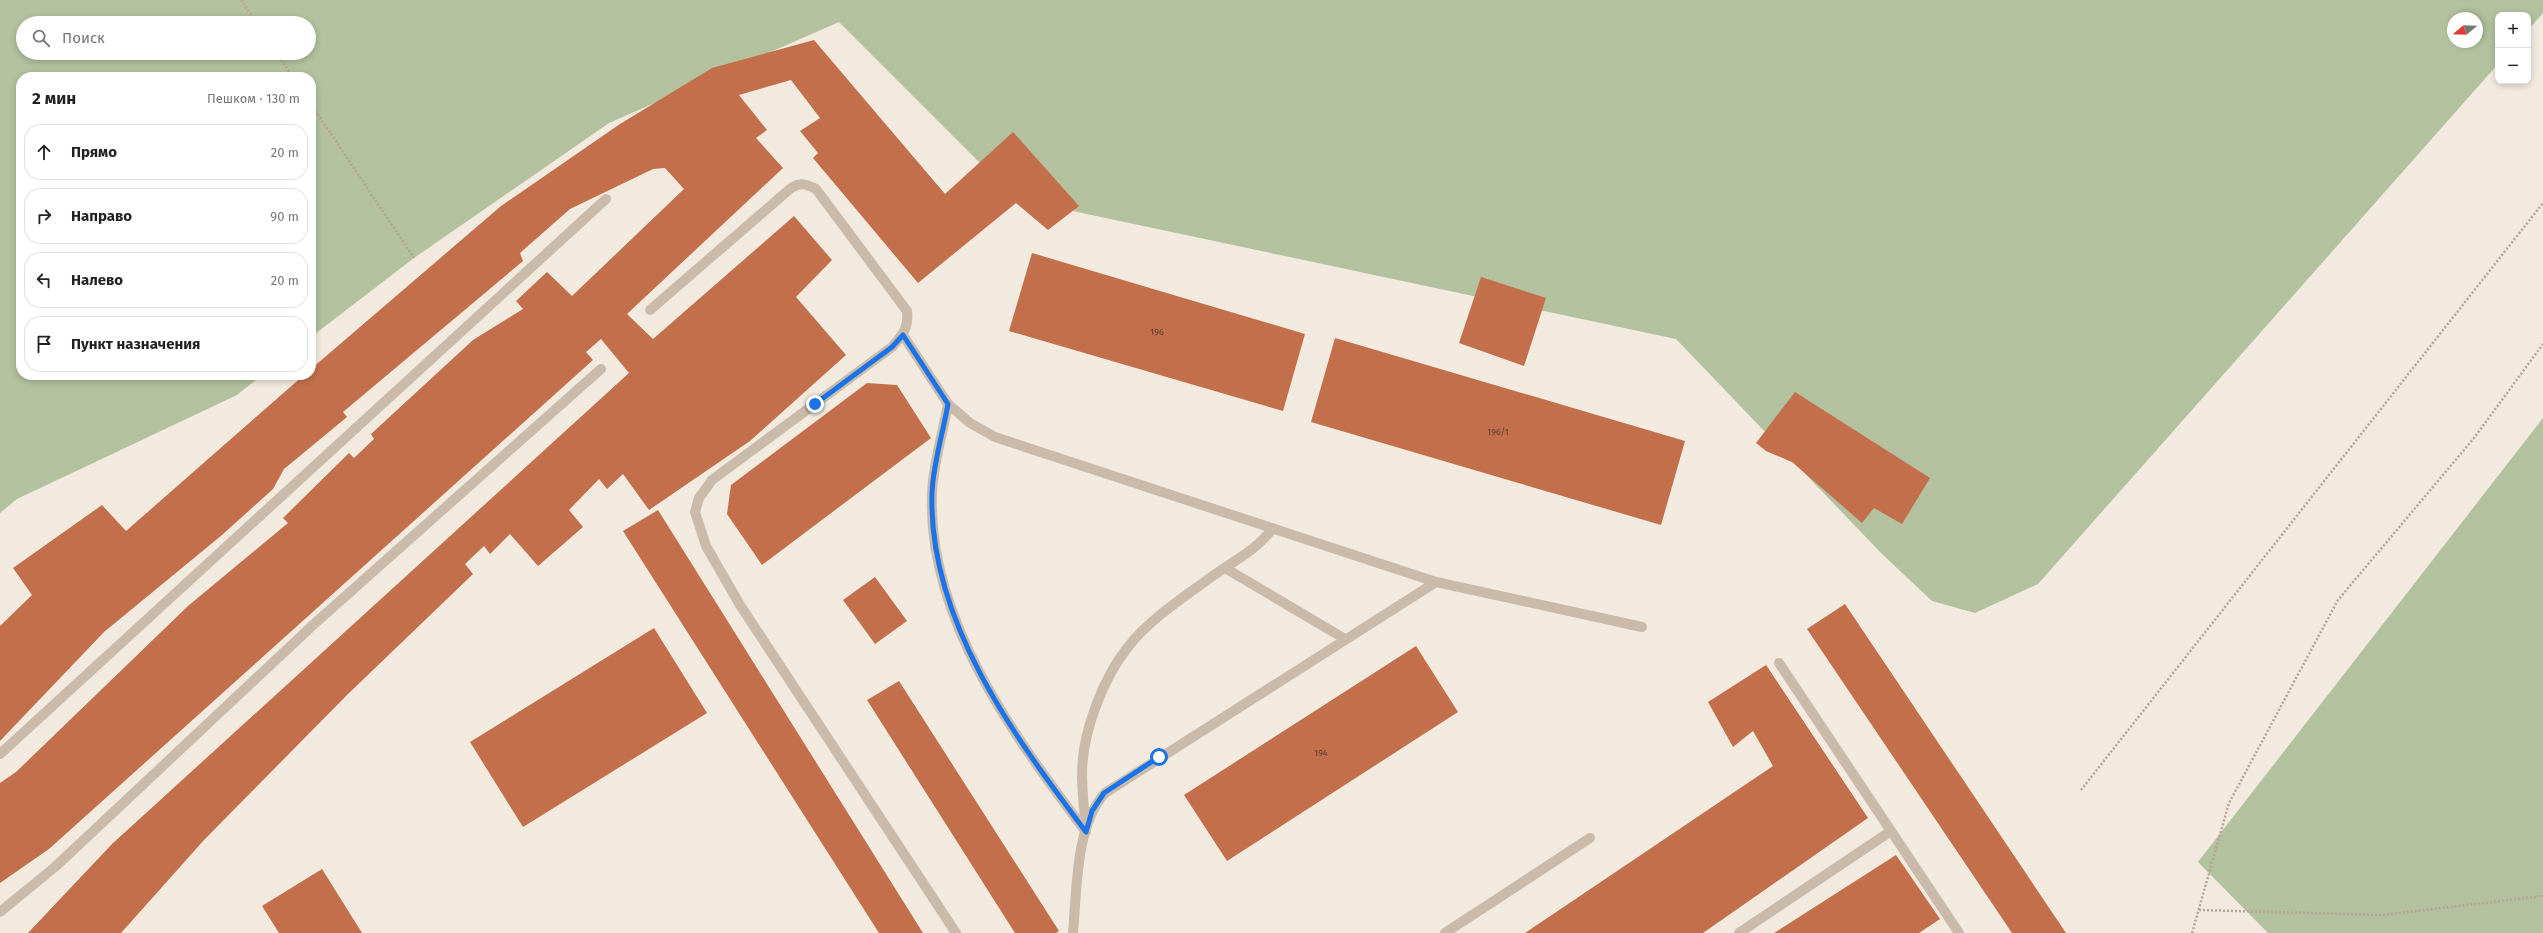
<!DOCTYPE html>
<html lang="ru">
<meta charset="utf-8">
<style>
:root{--surface:#fff;--page:#f2f2f2;--text:#222;--muted:#767676;--line:#e0e0e0}
body{margin:0;font-family:"Fira Sans",sans-serif;background:var(--page);color:var(--text)}
.controls{position:absolute;right:12px;top:12px;display:grid;overflow:hidden;border-radius:8px;box-shadow:0 2px 6px #0003}
.controls button{width:36px;height:36px;display:grid;place-items:center;padding:0;border:0;border-bottom:1px solid var(--line);background:var(--surface);color:var(--text);font:20px sans-serif}
.compass{position:absolute;left:2447px;top:12px;width:36px;height:36px;border-radius:50%;background:var(--surface);box-shadow:0 2px 6px #0003;rotate:251deg}
.stop{position:absolute;width:12px;height:12px;margin:-9px;border:3px solid #1a73e8;border-radius:50%;background:#fff}
.stop.end{background:#1a73e8;border-color:#fff;box-shadow:0 1px 4px #0008}
.list{margin:0;padding:0;list-style:none}
h2{display:flex;justify-content:space-between;align-items:center;height:52px;margin:0;padding:0 16px;font-size:17px}
h2 small{font-size:13px;font-weight:400;color:var(--muted)}
.list li{display:grid;grid-template-columns:26px 1fr auto;gap:12px;align-items:center;box-sizing:border-box;height:56px;margin:0 8px 8px;padding:0 8px;border:1px solid var(--line);border-radius:16px}
.list b{display:block;font-size:15px;white-space:nowrap}
.list em{font-size:13px;font-style:normal;color:var(--muted)}
.icon{flex:none;width:22px;height:22px;fill:none;stroke:currentColor;stroke-width:2;stroke-linecap:round;stroke-linejoin:round}
.map{position:relative;flex:none;width:2543px;height:933px;overflow:hidden}
.search{position:absolute;background:var(--surface);box-shadow:0 2px 6px #0003;left:16px;top:16px;width:300px;height:44px;display:flex;align-items:center;gap:10px;box-sizing:border-box;padding:0 14px;border-radius:22px;color:var(--muted);font-size:15px}
.panel{position:absolute;background:var(--surface);box-shadow:0 2px 6px #0003;left:16px;top:72px;width:300px;height:308px;border-radius:16px}
.map>svg:first-child{display:block}
.green{fill:#b3c19e;fill-rule:evenodd}
.building{fill:#c36f4b}
.lines{fill:none;stroke-linecap:round;stroke-linejoin:round}
.path{stroke:#b6a594;stroke-width:2.5;stroke-dasharray:2 2;stroke-linecap:butt}
.lane{stroke:#cabaaa;stroke-width:10}
.route{stroke:#1a73e8;stroke-width:5}
.labels{text-anchor:middle;dominant-baseline:central;stroke-width:4;stroke-linejoin:round;paint-order:stroke}
.number-label{font-size:9px;fill:#5b3f32}
</style>
<div class="map">
<svg width="2543" height="933" viewBox="0 0 2543 933">
<rect width="100%" height="100%" fill="#f2eade"/>
<path class="green" d="M0,0H2543V13L2528,30V15H2498V64L2038,584L1975,613L1932,601L1882,554L1676,339L1016,199L839,22L609,123L414,258L311,337V77H21V375H262L237,395L17,499L0,513ZM2453,18H2477V42H2453ZM23,23H309V53H23Z
M2543,418V933H2268L2198,862Z"/>
<path class="building" d="M814,40L945,194L1013,132L1079,206L1048,230L1016,203L918,283L813,158L818,153L800,131L820,118L791,80L739,95L767,130L756,138L783,168L627,314L653,339L794,216L832,260L796,297L846,355L750,441L649,510L623,474L607,489L599,479L569,510L583,527L538,566L510,534L490,554L484,546L465,564L473,574L347,695L204,840L121,933H28L112,844L629,373L601,339L586,352L593,360L49,849L0,883V783L16,772L188,606L288,523L283,518L349,453L354,458L374,439L371,434L473,340L523,309L516,301L547,272L572,296L684,189L665,168L653,169L570,209L520,253L523,261L343,412L347,417L284,469L273,489L222,535L104,632L0,741V626L32,595L13,568L102,505L126,531L304,375H311V369L501,206L620,124L712,68Z
M1032,253L1305,334L1283,411L1009,331Z
M1481,277L1546,298L1524,366L1459,343Z
M1335,338L1685,441L1661,525L1311,422Z
M867,383L897,385L931,438L762,565L727,514L731,485Z
M1795,392L1930,478L1902,524L1874,508L1862,523L1792,462L1766,451L1756,443Z
M658,510L923,933H879L623,531Z
M875,577L907,621L875,644L843,600Z
M1845,604L2066,933H2012L1807,629Z
M654,628L707,713L523,827L470,742Z
M1416,646L1458,712L1227,861L1184,795Z
M1766,665L1868,818L1703,933H1525L1773,766L1753,731L1733,747L1708,702Z
M899,681L1059,931L1056,933H1015L867,700Z
M1896,855L1940,919L1919,933H1774Z
M322,869L362,933H279L262,906Z"/>
<g class="lines">
<path class="path" d="M241,0L257,23
M277,53L293,77
M311,104L414,258
M2081,790L2543,203
M2199,910L2382,915L2543,896
M2192,933L2229,803L2338,600L2474,438L2543,344"/>
<path class="lane" d="M650,310L791,188C801,182 806,184 816,189L907,311C909,327 903,335 892,347L712,480L699,498L695,512L706,546L740,605L956,933
M903,335L948,404L970,423L995,437L1436,582
M948,404C943,433 933,464 932,493C927,619 1014,736 1086,832
M1225,568L1345,639
M1779,663L1959,933
M0,754L606,199
M1085,822C1084,806 1082,790 1082,774C1082,733 1103,678 1128,647C1149,620 1180,600 1207,580C1231,562 1255,552 1273,528
M0,912L55,867L313,625L601,369
M1073,933C1077,891 1075,826 1105,793L1436,582L1642,627
M1445,933L1590,838
M1739,933L1891,831"/>
</g>
<g class="lines">
<path class="route" d="M815,404L892,347L903,335L948,404C943,433 933,464 932,493C928,620 1014,736 1086,832L1092,811L1104,793L1159,757"/>
</g>
<g class="labels">
<g class="number-label">
<text x="1157" y="332">196</text>
<text x="1498" y="432">196/1</text>
<text x="1321" y="753">194</text>
</g>
</g>
</svg>
<div class="controls">
<button>+</button>
<button>−</button>
</div>
<svg class="compass" viewBox="-18 -18 36 36"><path d="M0-13l5 13h-10z" fill="#e53935"/><path d="M0 13l5-13h-10z" fill="#767676"/></svg>
<div class="stop" style="left:1159px;top:757px"></div>
<div class="stop end" style="left:815px;top:404px"></div>
<div class="search"><svg class="icon" aria-label="search" viewBox="0 0 24 24"><circle cx="10" cy="10" r="6"/><path d="M15 15l6 6"/></svg>Поиск</div>
<section class="panel">
<h2>2 мин<small>Пешком · 130 m</small></h2>
<ul class="list">
<li><svg class="icon" aria-label="ahead" viewBox="0 0 24 24"><path d="M12 20V5M6 11l6-6 6 6"/></svg><div><b>Прямо</b></div><em>20 m</em></li>
<li><svg class="icon" aria-label="right" viewBox="0 0 24 24"><path d="M7 20v-9h11M14 6l5 5-5 5"/></svg><div><b>Направо</b></div><em>90 m</em></li>
<li><svg class="icon" aria-label="left" viewBox="0 0 24 24"><path d="M17 20v-9H6M10 6l-5 5 5 5"/></svg><div><b>Налево</b></div><em>20 m</em></li>
<li><svg class="icon" aria-label="arrive" viewBox="0 0 24 24"><path d="M6 21V4h12l-3 4 3 4H6"/></svg><div><b>Пункт назначения</b></div></li>
</ul>
</section>
</div>
